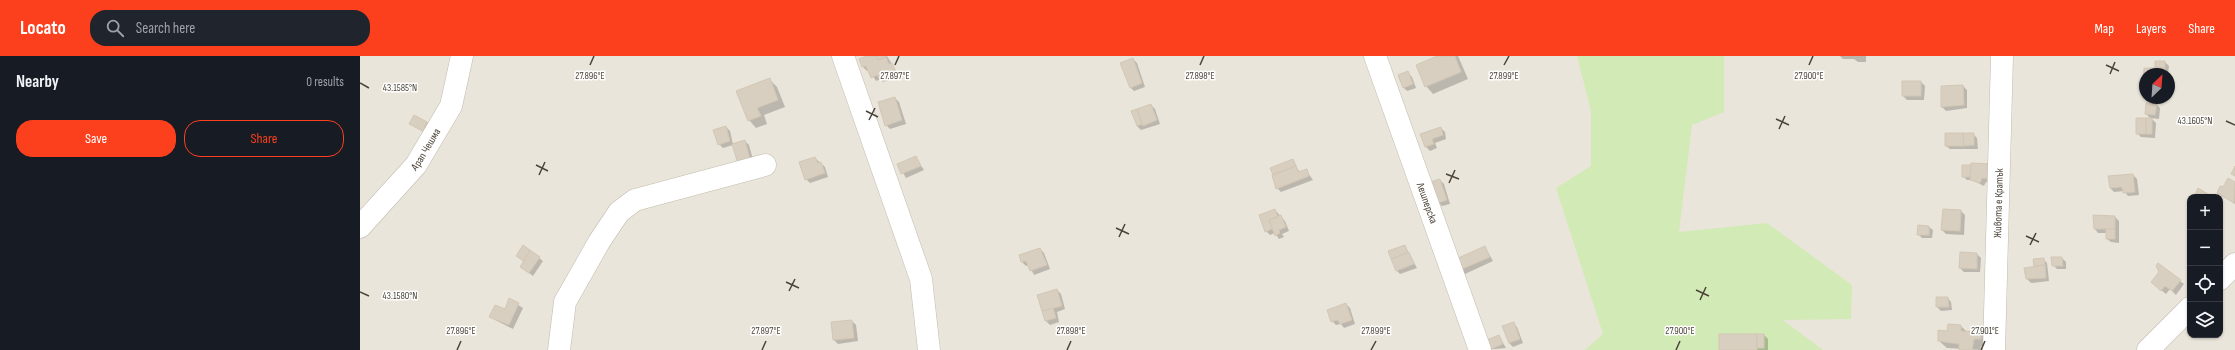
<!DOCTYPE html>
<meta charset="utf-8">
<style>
:root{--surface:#171b24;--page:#20242c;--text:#f1f3f6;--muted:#9ea1a6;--line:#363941;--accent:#fc3f1d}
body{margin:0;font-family:"Sofia Sans Condensed",sans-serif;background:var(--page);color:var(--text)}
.controls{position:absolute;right:12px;bottom:12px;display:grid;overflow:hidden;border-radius:8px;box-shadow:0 1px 3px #0004}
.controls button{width:36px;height:36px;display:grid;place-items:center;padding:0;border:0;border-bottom:1px solid var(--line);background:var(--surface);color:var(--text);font:20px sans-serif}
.compass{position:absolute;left:1779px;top:12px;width:36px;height:36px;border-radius:50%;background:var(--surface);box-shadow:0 1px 3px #0004;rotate:25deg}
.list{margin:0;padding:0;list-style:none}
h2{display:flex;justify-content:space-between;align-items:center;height:52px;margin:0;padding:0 16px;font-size:17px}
h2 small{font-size:13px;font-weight:400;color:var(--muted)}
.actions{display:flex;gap:8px;padding:12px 16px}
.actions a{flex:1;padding:9px 0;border:1px solid var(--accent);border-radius:16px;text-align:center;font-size:14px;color:var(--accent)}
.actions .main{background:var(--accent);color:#fff}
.icon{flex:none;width:22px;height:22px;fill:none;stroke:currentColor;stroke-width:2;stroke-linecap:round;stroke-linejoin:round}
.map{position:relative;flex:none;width:1875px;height:294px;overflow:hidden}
header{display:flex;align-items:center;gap:24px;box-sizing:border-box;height:56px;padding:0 20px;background:var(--accent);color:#fff}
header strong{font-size:19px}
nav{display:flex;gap:22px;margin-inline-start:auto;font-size:14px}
.search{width:280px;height:36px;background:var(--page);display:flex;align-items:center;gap:10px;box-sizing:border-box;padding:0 14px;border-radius:16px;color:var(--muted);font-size:15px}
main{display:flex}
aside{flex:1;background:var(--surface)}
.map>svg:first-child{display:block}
.residential{fill:#eae5da;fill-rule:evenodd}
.green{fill:#d2eab5}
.shadow{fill:#0003}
.building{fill:#d8cfc1;stroke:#d3c7b4}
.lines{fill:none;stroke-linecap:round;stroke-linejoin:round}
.street-casing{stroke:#c2bbae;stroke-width:23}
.street{stroke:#fff;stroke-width:22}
.ticks{fill:none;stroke:#4b4439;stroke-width:1.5}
.labels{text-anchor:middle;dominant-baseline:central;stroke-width:3;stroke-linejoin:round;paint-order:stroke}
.street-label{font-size:11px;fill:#4b4439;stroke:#fff}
.ticks-label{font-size:10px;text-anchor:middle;fill:#4b4439;stroke:#fff;stroke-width:3;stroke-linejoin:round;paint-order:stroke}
</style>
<header>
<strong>Locato</strong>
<div class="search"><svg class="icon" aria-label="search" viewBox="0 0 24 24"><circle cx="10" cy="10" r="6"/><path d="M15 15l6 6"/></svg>Search here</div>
<nav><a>Map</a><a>Layers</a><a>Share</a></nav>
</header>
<main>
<aside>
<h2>Nearby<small>0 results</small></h2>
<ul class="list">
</ul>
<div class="actions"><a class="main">Save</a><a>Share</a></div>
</aside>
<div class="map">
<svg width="1875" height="294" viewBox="0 0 1875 294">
<rect width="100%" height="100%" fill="#f6f3ec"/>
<path class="residential" d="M0,0H1875V294H0ZM1785,18H1809V42H1785ZM1830,141H1860V279H1830Z"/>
<path class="green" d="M1217,0H1364V56L1332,69L1319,176L1407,167L1492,229L1491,263L1423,264L1463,294H1225L1243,278L1196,132L1231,110V55Z"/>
<path class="shadow" d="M512,0H527L539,20L523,26L521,23L516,25L509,14L507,15L503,11Z
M1080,0H1098L1108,23L1073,38L1066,30Z
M1480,0H1506V6H1498L1494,3H1483Z
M773,3L777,7L785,31L774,35L770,31Z
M1805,6L1809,10L1808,18H1785V27V13H1796Z
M1048,17L1052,21L1056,32L1047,35L1043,31Z
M409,23L417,31L425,51L404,59L407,68L396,72L389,64Z
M1561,26L1565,30L1564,44H1547L1543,40Z
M1603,30L1607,34V52L1586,55L1582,51Z
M535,42L539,46L546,68L530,73L526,69Z
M1796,48L1800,52L1799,63L1790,62L1786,58Z
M791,49L795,53L800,68L781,74L777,70L772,55Z
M1792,63L1796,67L1795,82L1781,81L1777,77Z
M67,66L71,70L67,78L50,68Z
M366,71L370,75L373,88L385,85L389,89L394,107L373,89L363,92L359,88Z
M1081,72L1085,76L1086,83L1075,87L1077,92L1070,95L1066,91L1061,78Z
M1613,78L1617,82L1618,93H1590L1586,90Z
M455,102L465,111L468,121L450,127L446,123Z
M556,102L564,114L546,122L539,109Z
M933,105L940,117L946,114L953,124L921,136L917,132Z
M1603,110L1637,126H1626L1624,130L1612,124H1607L1603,120Z
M1773,119L1777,123L1779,139L1768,140L1764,135L1754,136L1750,132Z
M1869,123L1875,127V148L1858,137L1863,133Z
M1080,124L1084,128L1090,148L1082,150L1078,146Z
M915,154L925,165L929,175L922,178L924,181L919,183L915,177L910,179L906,175L900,160Z
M1601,155L1605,159L1604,179L1586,178L1582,174Z
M1755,161L1759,165V187L1751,186L1747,183V177H1738L1735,173Z
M1569,171L1573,174L1572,182H1562L1558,178Z
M1045,190L1057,212L1040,218L1036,214Z
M1125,191L1133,205L1105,218L1101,214Z
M680,193L684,197L690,213L674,219L669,209L666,210L662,206L660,199Z
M1617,198L1621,202L1620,216H1604L1600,212Z
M157,200L179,202L183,205L173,220L161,211L164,206Z
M1702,202L1706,206V213H1697L1693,209Z
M1683,203L1687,207L1689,225L1671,227L1667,223L1665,212L1675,211L1674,204Z
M1820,225L1824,228L1816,239L1810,233L1806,238L1796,230Z
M697,234L701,238L705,253L697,256L699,266L690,269L686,265Z
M1588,242L1591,246L1592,254L1581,255L1577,251Z
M150,244L163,252L153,273L135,264L131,260L145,254Z
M986,248L990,252L995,268L984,272L981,268L976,269L972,265Z
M492,265L496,269L498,285L478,288L474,284Z
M1153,267L1157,271L1163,287L1153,291L1149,287L1143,271Z
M1601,270L1607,276L1621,277L1628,284V290H1621L1620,294L1587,292L1579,285L1588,276Z
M1404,279L1408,283V294H1360Z
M1139,280L1146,292L1123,294Z"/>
<path class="building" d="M507,0H516L518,4L526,1L529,8L532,7L536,16L519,22L517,19L511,22L506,10L502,11L499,3Z
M516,0H526V1L518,4Z
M1077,0H1095L1101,16L1065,31L1056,9Z
M773,2L782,27L770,32L760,7Z
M1795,5H1805V12H1795Z
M1784,12H1805V18H1785V27H1783Z
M1048,15L1053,28L1043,32L1038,19Z
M410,22L418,44L397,52L401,60L388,65L376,35Z
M1542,25H1561V40H1542Z
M1603,29L1604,49L1581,51V30Z
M535,41L542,64L525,70L518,46Z
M1786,47L1797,48L1795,59L1785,58Z
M791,48L797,64L783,70L777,53Z
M777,53L782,68L777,70L771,55Z
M54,59L67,66L63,75L49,68Z
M1776,62H1786V78H1776Z
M1786,62H1792V78H1786Z
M366,70L370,85L358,89L353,74Z
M1081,71L1083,79L1072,83L1074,88L1065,91L1060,78Z
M1585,77H1603L1604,90H1585Z
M1603,77H1614V89L1604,90Z
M385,84L390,103L378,108L372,88Z
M556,100L561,110L541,118L537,108Z
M455,101L458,107L461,106L465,117L445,124L439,106Z
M933,103L936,110L913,119L910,112Z
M1611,107L1634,108L1633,123L1622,122L1620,127L1610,124Z
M1602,109H1611L1610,121H1602Z
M936,110L938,116L947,113L949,120L916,133L912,119Z
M1875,110V120L1871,118Z
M1773,118L1775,136L1763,137L1762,131L1750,132L1748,120Z
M1868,122L1875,126L1874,147L1857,137L1860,130L1863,131Z
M1080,123L1087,144L1078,147L1070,126Z
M1838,132L1853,141H1838L1835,139Z
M915,153L918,161L909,164L912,173L905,176L899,159Z
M1583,153L1601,154L1600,175L1581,174Z
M921,159L926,171L919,174L920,177L915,180L909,164Z
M1733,159L1755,160V173H1734Z
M1558,169L1569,170V179H1557Z
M1746,173H1755V183H1746Z
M163,189L170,194L164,205L156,200Z
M1045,189L1048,197L1031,203L1028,195Z
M1125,190L1130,201L1100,214L1096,203Z
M680,192L687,209L670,215L666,205L661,206L659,199Z
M170,194L180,201L169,217L160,211Z
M1049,196L1054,208L1036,215L1031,203Z
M1600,196L1617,197V213L1599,212Z
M1691,201H1702L1703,210H1692Z
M1684,202L1685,209L1674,210L1673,203Z
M1798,207L1821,224L1812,235L1805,230L1801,235L1791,226L1799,216L1796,210Z
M1685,209L1686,222L1666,223L1664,212Z
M697,233L702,250L682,255L677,239Z
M1576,241H1588L1589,251H1576Z
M149,242L159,247L149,269L129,261L135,249L145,253Z
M986,247L992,264L980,268L978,264L971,266L967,254Z
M693,252L696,262L685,265L682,255Z
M492,264L494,282L473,284L471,266Z
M1154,266L1160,283L1149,287L1142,270Z
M1588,268L1601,269V275L1621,276V283H1614L1612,294H1599V288L1578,285V274L1587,275Z
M1359,278H1397V294H1359Z
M1397,278H1404V292H1397Z
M1139,279L1143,288L1129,294L1119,287Z"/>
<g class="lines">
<g class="street-casing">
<g id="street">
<path d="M483,0L561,223L569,294"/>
<path id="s1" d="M1015,0L1120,294"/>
<path id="s2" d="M0,171L56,109L91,50L102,0"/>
<path d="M1860,223L1875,208"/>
<path d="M199,294L205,246L239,186L259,156L275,144L405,109"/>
<path id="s3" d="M1634,294L1642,0"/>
<path d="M1788,294L1830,252"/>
</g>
</g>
<use href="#street" class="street"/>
</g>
<path class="ticks" d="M230,9L234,0M535,9L539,0M840,9L844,0M1144,9L1149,0M1449,9L1453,0M1746,9L1759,15M1750,18L1755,6M0,27L9,32M506,55L518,61M1416,63L1429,69M509,64L515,52M1866,65L1875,69M1419,73L1425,60M176,109L188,115M1086,118L1099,123M179,119L185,106M1089,127L1095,114M756,172L769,178M1666,180L1679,186M759,181L765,168M1670,189L1676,177M426,226L439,232M1336,234L1349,240M429,235L435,223M0,236L9,240M1340,244L1346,231M97,294L101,285M402,294L406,285M707,294L711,285M1011,294L1016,285M1316,294L1320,285M1621,294L1625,285"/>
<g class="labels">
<g class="street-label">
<text stroke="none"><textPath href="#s2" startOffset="102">Арап Чешма</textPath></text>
<text stroke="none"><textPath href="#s1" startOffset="156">Лешперска</textPath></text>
<text stroke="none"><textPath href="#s3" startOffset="147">Живота е Кратък</textPath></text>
</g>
</g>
<g class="ticks-label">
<text x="230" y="23">27.896°E</text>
<text x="535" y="23">27.897°E</text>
<text x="840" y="23">27.898°E</text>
<text x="1144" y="23">27.899°E</text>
<text x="1449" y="23">27.900°E</text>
<text x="40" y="35">43.1585°N</text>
<text x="1835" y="68">43.1605°N</text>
<text x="40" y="243">43.1580°N</text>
<text x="101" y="278">27.896°E</text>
<text x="406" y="278">27.897°E</text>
<text x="711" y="278">27.898°E</text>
<text x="1016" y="278">27.899°E</text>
<text x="1320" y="278">27.900°E</text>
<text x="1625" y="278">27.901°E</text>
</g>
</svg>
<div class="controls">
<button>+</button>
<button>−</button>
<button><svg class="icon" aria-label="locate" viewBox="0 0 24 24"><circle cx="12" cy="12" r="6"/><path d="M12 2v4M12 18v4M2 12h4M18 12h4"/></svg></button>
<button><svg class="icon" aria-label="layers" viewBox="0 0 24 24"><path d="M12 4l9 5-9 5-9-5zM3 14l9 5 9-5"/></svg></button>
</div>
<svg class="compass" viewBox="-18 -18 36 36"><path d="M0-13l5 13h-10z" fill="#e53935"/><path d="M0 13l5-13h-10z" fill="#9ea1a6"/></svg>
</div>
</main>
